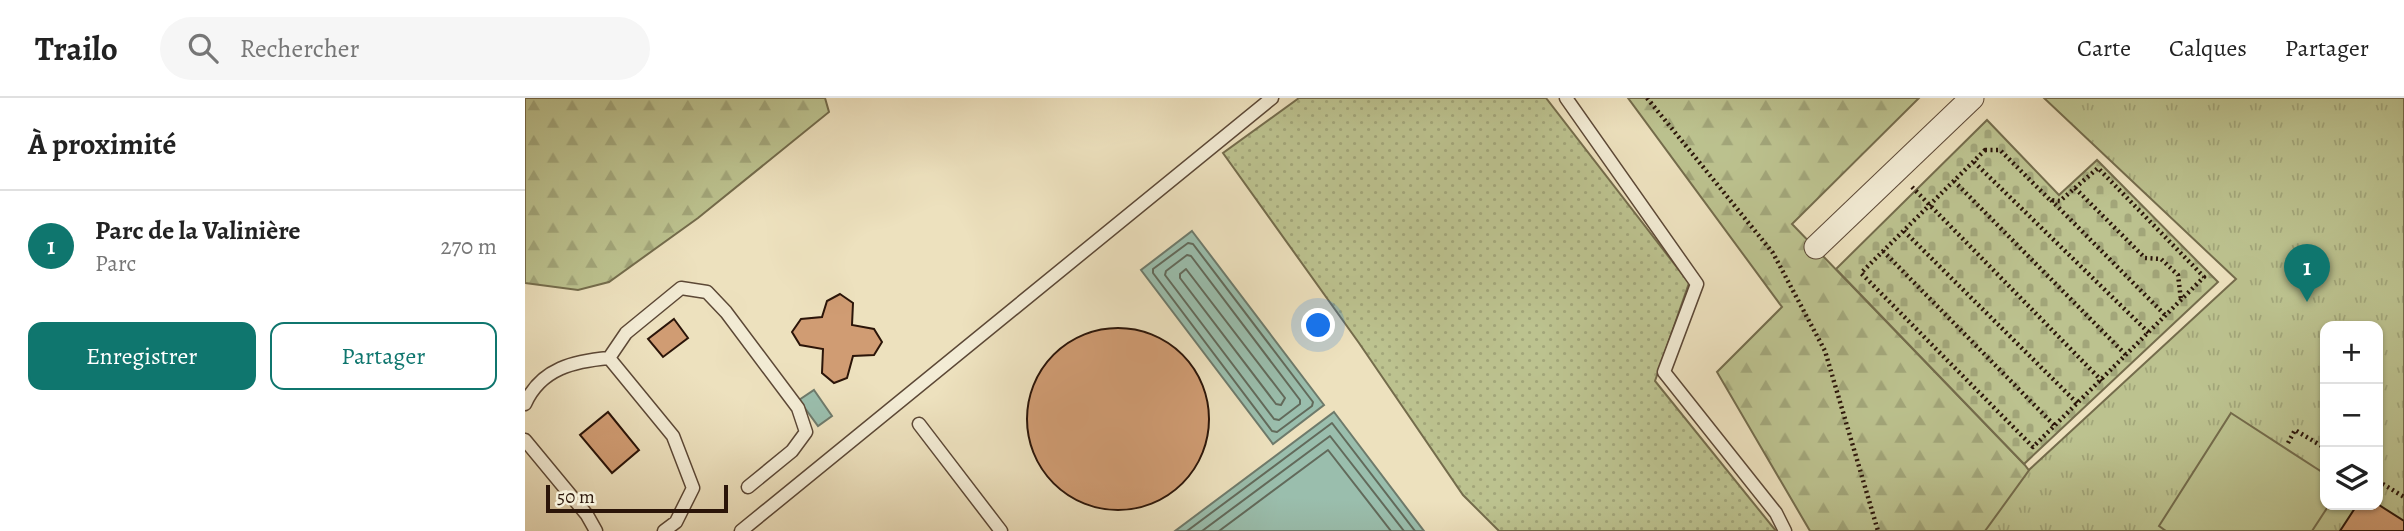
<!DOCTYPE html>
<html lang="fr">
<meta charset="utf-8">
<style>
:root{--surface:#fff;--page:#f6f6f6;--text:#222;--muted:#767676;--line:#e0e0e0;--accent:#0f766e}
body{margin:0;font-family:Alegreya,serif;background:var(--page);color:var(--text)}
.controls{position:absolute;right:21px;bottom:21px;display:grid;overflow:hidden;border-radius:14px;box-shadow:0 2px 5px #0004}
.controls button{width:63px;height:63px;display:grid;place-items:center;padding:0;border:0;border-bottom:2px solid var(--line);background:var(--surface);color:var(--text);font:35px sans-serif}
.scale{position:absolute;left:21px;bottom:18px;width:182px;box-sizing:border-box;padding-left:7px;border:4px solid #2b1509;border-top:0;font-size:19px;line-height:24px;white-space:nowrap;color:#2b1509;-webkit-text-stroke:5px #f3ecd5;paint-order:stroke}
.you{position:absolute;left:794px;top:228px;width:24px;height:24px;margin:-18px;border:5px solid #fff;border-radius:50%;background:#1a73e8;box-shadow:0 0 0 10px #1a73e833}
.badge{display:grid;place-items:center;width:46px;height:46px;border-radius:50%;background:var(--accent);color:#fff;font-size:23px;font-weight:700}
.pin{position:absolute;translate:-50% -58px;filter:drop-shadow(0 2px 4px #0008)}
.pin::after{content:'';position:absolute;top:37px;width:24px;height:21px;background:inherit;clip-path:polygon(0 0,100% 0,50% 100%)}
.list{margin:0;padding:0;list-style:none}
h2{display:flex;justify-content:space-between;align-items:center;height:91px;margin:0;padding:0 28px;font-size:30px}
h2 small{font-size:23px;font-weight:400;color:var(--muted)}
.list li{display:grid;grid-template-columns:46px 1fr auto;gap:21px;align-items:center;box-sizing:border-box;height:112px;padding:0 28px;border-top:2px solid var(--line)}
.list b{display:block;font-size:26px;white-space:nowrap}
.list p{margin:0;font-size:23px;white-space:nowrap;color:var(--muted)}
.list em{font-size:23px;font-style:normal;color:var(--muted)}
.actions{display:flex;gap:14px;padding:21px 28px}
.actions a{flex:1;padding:16px 0;border:2px solid var(--accent);border-radius:14px;text-align:center;font-size:24px;color:var(--accent)}
.actions .main{background:var(--accent);color:#fff}
.icon{flex:none;width:38px;height:38px;fill:none;stroke:currentColor;stroke-width:2;stroke-linecap:round;stroke-linejoin:round}
.map{position:relative;flex:none;width:1879px;height:433px;overflow:hidden}
header{display:flex;align-items:center;gap:42px;box-sizing:border-box;height:98px;padding:0 35px;background:var(--surface);border-bottom:2px solid var(--line)}
header strong{font-size:33px}
nav{display:flex;gap:38px;margin-inline-start:auto;font-size:24px}
.search{width:490px;height:63px;background:var(--page);display:flex;align-items:center;gap:18px;box-sizing:border-box;padding:0 24px;border-radius:38px;color:var(--muted);font-size:26px}
main{display:flex}
aside{flex:1;background:var(--surface)}
.map>svg:first-child{display:block}
.grass{fill:url(#grass-dots);stroke:#746c4c;stroke-width:2}
.forest{fill:url(#forest-firs);stroke:#746c4c;stroke-width:2}
.cemetery{fill:url(#cemetery-stones);stroke:#746c4c;stroke-width:2}
.park{fill:url(#park-tufts);stroke:#746c4c;stroke-width:2;fill-rule:evenodd}
.garden{fill:#bcc28f;stroke:#746c4c;stroke-width:2}
.water{fill:#9abead;stroke:#6e7a6b;stroke-width:2}
.lines{fill:none;stroke-linecap:round;stroke-linejoin:round}
.shore{stroke:#626a5b;stroke-width:2}
.building{fill:#d09c73;stroke:#2b1509;stroke-width:2}
.service-casing{stroke:#5c4836;stroke-width:15}
.minor-casing{stroke:#5c4836;stroke-width:25}
.path{stroke:#2b1509;stroke-width:4.5;stroke-dasharray:2 3.5;stroke-linecap:butt}
.service{stroke:#f3ecd5;stroke-width:12}
.minor{stroke:#f3ecd5;stroke-width:23}
</style>
<header>
<strong>Trailo</strong>
<div class="search"><svg class="icon" aria-label="search" viewBox="0 0 24 24"><circle cx="10" cy="10" r="6"/><path d="M15 15l6 6"/></svg>Rechercher</div>
<nav><a>Carte</a><a>Calques</a><a>Partager</a></nav>
</header>
<main>
<aside>
<h2>À proximité<small></small></h2>
<ul class="list">
<li><span class="badge">1</span><div><b>Parc de la Valinière</b><p>Parc</p></div><em>270 m</em></li>
</ul>
<div class="actions"><a class="main">Enregistrer</a><a>Partager</a></div>
</aside>
<div class="map">
<svg width="1879" height="433" viewBox="0 0 1879 433">
<defs>
<pattern id="grass-dots" width="8" height="8" patternUnits="userSpaceOnUse" patternTransform="scale(1.75)"><rect width="8" height="8" fill="#bcc28f"/><path d="M2 2h.1M6 6h.1" fill="none" stroke="#a2a67a" stroke-width="1.8" stroke-linecap="round"/></pattern>
<pattern id="forest-firs" width="22" height="20" patternUnits="userSpaceOnUse" patternTransform="scale(1.75)"><rect width="22" height="20" fill="#bcc28f"/><path d="M5 1l3.5 6h-7zM16 11l3.5 6h-7z" fill="#a2a67a"/></pattern>
<pattern id="cemetery-stones" width="16" height="16" patternUnits="userSpaceOnUse" patternTransform="scale(1.75)"><rect width="16" height="16" fill="#bcc28f"/><path d="M2 7V4a2 2 0 0 1 4 0v3zM10 15v-3a2 2 0 0 1 4 0v3z" fill="#a2a67a"/></pattern>
<pattern id="park-tufts" width="24" height="20" patternUnits="userSpaceOnUse" patternTransform="scale(1.75)"><rect width="24" height="20" fill="#bcc28f"/><path d="M3 7l-1-3M5 7V3M7 7l1-3M15 17l-1-3M17 17v-4M19 17l1-3" fill="none" stroke="#a2a67a"/></pattern>
</defs>
<rect width="100%" height="100%" fill="#ede1be"/>
<filter id="stains"><feTurbulence type="fractalNoise" baseFrequency=".00286" numOctaves="4"/><feColorMatrix values="0 0 0 0 .2 0 0 0 0 .09 0 0 0 0 .02 0 0 0 .5 -.17"/></filter>
<radialGradient id="worn" r=".72"><stop offset=".6" stop-color="#630" stop-opacity="0"/><stop offset="1" stop-color="#630" stop-opacity=".3"/></radialGradient>
<path class="grass" d="M774,0H1021L1164,185L1130,283L1251,433H974L938,397L834,245L698,55Z"/>
<path class="forest" d="M0,0H300L304,14L173,120L84,184L53,192L0,185Z
M1103,0H1394L1267,126L1499,366L1551,433H1285L1192,274L1257,209Z"/>
<path class="cemetery" d="M1462,22L1534,97L1572,62L1693,184L1499,366L1311,171Z"/>
<path class="park" d="M1519,0H1879V433H1460L1505,371L1711,181ZM1800,228H1853V407H1800Z"/>
<path class="garden" d="M1706,315L1800,376V407H1804L1787,433H1641L1634,428Z"/>
<path class="water" d="M667,133L799,307L748,346L616,172Z
M289,292L307,318L293,328L274,302Z
M809,314L899,433H650Z"/>
<g class="lines">
<path class="shore" d="M663,145L668,146L788,304L787,308L752,334L747,333L628,175V171Z
M662,157L666,158L775,302V306L754,322L749,321L640,177L641,173Z
M661,171L760,300L756,307L751,306L655,180V176Z
M662,433L807,325L890,433
M677,433L805,338L879,433
M694,433L803,352L866,433"/>
</g>
<path class="building" d="M315,196L328,205L327,227L349,231L357,244L349,257L328,258L322,280L309,285L297,275L298,251L275,247L267,234L276,221L297,219L302,203Z
M149,221L163,240L138,259L123,241Z
M502 321a91 91 0 1 1 182 0a91 91 0 1 1-182 0Z
M83,314L114,352L87,375L55,337Z
M1832,407H1854L1879,423V433H1815Z"/>
<g class="lines">
<g class="service-casing">
<path id="service" d="M1041,0L1172,186L1139,274L1251,415L1260,433
M84,260L101,235L156,190L182,194L201,214L273,310L281,334L267,353L223,389
M84,260L148,338L168,390L151,424L139,433
M0,306C16,270 50,263 84,260
M394,326L476,433
M0,342L62,417L71,433
M216,433L747,0"/>
</g>
<g class="minor-casing">
<path id="minor" d="M1291,149L1447,0"/>
</g>
<path class="path" d="M1122,0L1248,155L1300,253L1353,433
M1460,52H1475L1525,102L1535,103L1573,70L1679,179L1508,349L1336,175Z
M1449,64L1624,235
M1429,83L1602,258
M1387,89L1577,283
M1550,90L1620,160L1636,161L1653,177L1656,202
M1526,102L1641,218
M1379,133L1553,306
M1358,153L1530,328
M1763,345L1770,332L1800,350
M1853,383L1879,399"/>
<use href="#service" class="service"/>
<use href="#minor" class="minor"/>
</g>
<rect width="100%" height="100%" filter="url(#stains)"/>
<rect width="100%" height="100%" fill="url(#worn)"/>
</svg>
<div class="controls">
<button>+</button>
<button>−</button>
<button><svg class="icon" aria-label="layers" viewBox="0 0 24 24"><path d="M12 4l9 5-9 5-9-5zM3 14l9 5 9-5"/></svg></button>
</div>
<div class="scale">50 m</div>
<div class="you"></div>
<div class="pin badge" style="left:1782px;top:204px">1</div>
</div>
</main>
